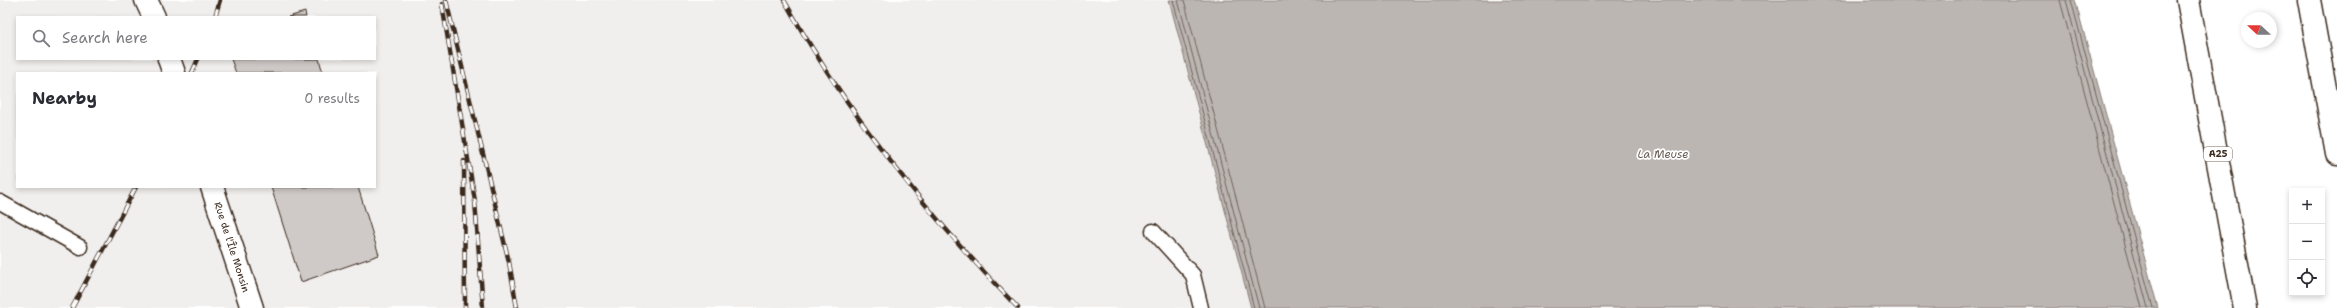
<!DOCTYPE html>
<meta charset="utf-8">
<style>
:root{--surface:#fff;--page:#f7f7f7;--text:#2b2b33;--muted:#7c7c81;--line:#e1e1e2}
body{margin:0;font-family:"Shantell Sans",sans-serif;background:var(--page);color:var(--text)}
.controls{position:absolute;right:12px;bottom:12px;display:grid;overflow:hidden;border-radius:0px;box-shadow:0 2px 6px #0003}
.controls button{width:36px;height:36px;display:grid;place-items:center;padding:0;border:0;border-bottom:1px solid var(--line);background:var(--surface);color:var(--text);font:20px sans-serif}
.compass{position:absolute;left:2241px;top:12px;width:36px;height:36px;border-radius:50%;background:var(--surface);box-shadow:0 2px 6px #0003;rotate:292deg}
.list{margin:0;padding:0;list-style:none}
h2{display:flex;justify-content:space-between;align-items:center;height:52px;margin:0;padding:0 16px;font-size:17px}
h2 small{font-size:13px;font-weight:400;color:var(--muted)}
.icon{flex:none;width:22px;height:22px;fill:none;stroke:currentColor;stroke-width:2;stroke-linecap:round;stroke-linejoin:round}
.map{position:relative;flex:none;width:2337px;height:308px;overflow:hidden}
.search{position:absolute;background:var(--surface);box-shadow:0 2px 6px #0003;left:16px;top:16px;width:360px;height:44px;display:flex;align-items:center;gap:10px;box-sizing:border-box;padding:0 14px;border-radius:0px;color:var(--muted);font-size:15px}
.panel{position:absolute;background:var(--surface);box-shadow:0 2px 6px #0003;left:16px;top:72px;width:360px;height:116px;border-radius:0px}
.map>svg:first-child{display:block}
.built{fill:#f1efee;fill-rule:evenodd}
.water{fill:#bcb6b3;stroke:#887e77}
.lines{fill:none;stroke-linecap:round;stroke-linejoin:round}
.shore{stroke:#6f625a;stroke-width:1}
.building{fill:#cfcac7;stroke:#3b2a1e}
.service-casing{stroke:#3b2a1e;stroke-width:17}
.tertiary-casing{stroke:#3b2a1e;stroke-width:25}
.motorway-casing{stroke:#3b2a1e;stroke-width:25}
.service{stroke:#fff;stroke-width:14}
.tertiary{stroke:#fff;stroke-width:22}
.motorway{stroke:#fff;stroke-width:22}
.rail-casing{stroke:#3b2a1e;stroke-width:4.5}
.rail{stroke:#fff;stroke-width:3;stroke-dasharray:9;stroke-linecap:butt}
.labels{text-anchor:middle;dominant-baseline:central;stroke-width:3.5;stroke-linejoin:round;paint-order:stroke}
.shield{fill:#fff;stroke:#766a62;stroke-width:1}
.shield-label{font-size:9px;font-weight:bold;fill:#3b2a1e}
.street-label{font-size:10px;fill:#3b2a1e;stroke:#fff}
.water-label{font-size:11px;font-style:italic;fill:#685b52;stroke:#fff}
</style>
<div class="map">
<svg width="2337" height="308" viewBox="0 0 2337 308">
<rect width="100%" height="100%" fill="#fff"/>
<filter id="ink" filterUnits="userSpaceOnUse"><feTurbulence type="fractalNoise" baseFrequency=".025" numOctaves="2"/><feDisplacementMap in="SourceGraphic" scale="8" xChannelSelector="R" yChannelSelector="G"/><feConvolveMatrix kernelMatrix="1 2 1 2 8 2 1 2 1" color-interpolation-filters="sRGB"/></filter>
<g filter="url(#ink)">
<path class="built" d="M0,0H1169L1251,308H0ZM17,17H375V59H17ZM17,73H375V187H17Z"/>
<path class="water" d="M1169,0H2075L2158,308H1251Z"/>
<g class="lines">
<path class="shore" d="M1173,0L1254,308
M1178,0L1259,308
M1184,0L1265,308
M2060,0L2142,308
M2066,0L2148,308
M2071,0L2153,308"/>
</g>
<path class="building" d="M305,12L306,17H288Z
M231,59H319L323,73H236Z
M271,187H358L379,255L301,282Z"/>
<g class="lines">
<g class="service-casing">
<path id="service" d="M0,202L80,247
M1153,231L1193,275L1201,308"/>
</g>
<g class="tertiary-casing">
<path id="tertiary" d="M146,0L154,17
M169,59L174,73
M212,187L252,308"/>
</g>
<g class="motorway-casing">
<path id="motorway" d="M2188,0L2245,308
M2309,0L2337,154"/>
</g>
<use href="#service" class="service"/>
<use href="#tertiary" class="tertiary"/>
<use href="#motorway" class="motorway"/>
<g class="rail-casing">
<path id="rail" d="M446,0L509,262L517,308
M784,0C847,114 928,215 1018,308
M442,4L475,201L483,308
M215,17L220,0
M192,73L198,59
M464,161L465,308
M72,308L136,187"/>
</g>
<use href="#rail" class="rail"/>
</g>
</g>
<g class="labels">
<rect class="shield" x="2204" y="147" width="28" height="14" rx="3"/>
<g class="shield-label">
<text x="2218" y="154">A25</text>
</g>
<g class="street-label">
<text transform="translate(232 247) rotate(72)">Rue de l'Île Monsin</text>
</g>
<g class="water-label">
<text x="1663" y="154">La Meuse</text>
</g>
</g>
</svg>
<div class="controls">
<button>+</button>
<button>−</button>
<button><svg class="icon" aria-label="locate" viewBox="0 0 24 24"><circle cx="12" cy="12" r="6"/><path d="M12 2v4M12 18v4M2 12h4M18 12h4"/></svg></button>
</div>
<svg class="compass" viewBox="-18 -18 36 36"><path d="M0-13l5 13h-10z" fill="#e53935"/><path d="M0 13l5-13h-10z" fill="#7c7c81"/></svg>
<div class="search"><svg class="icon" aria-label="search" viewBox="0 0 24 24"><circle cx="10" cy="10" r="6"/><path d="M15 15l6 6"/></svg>Search here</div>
<section class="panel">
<h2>Nearby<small>0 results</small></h2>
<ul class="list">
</ul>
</section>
</div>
